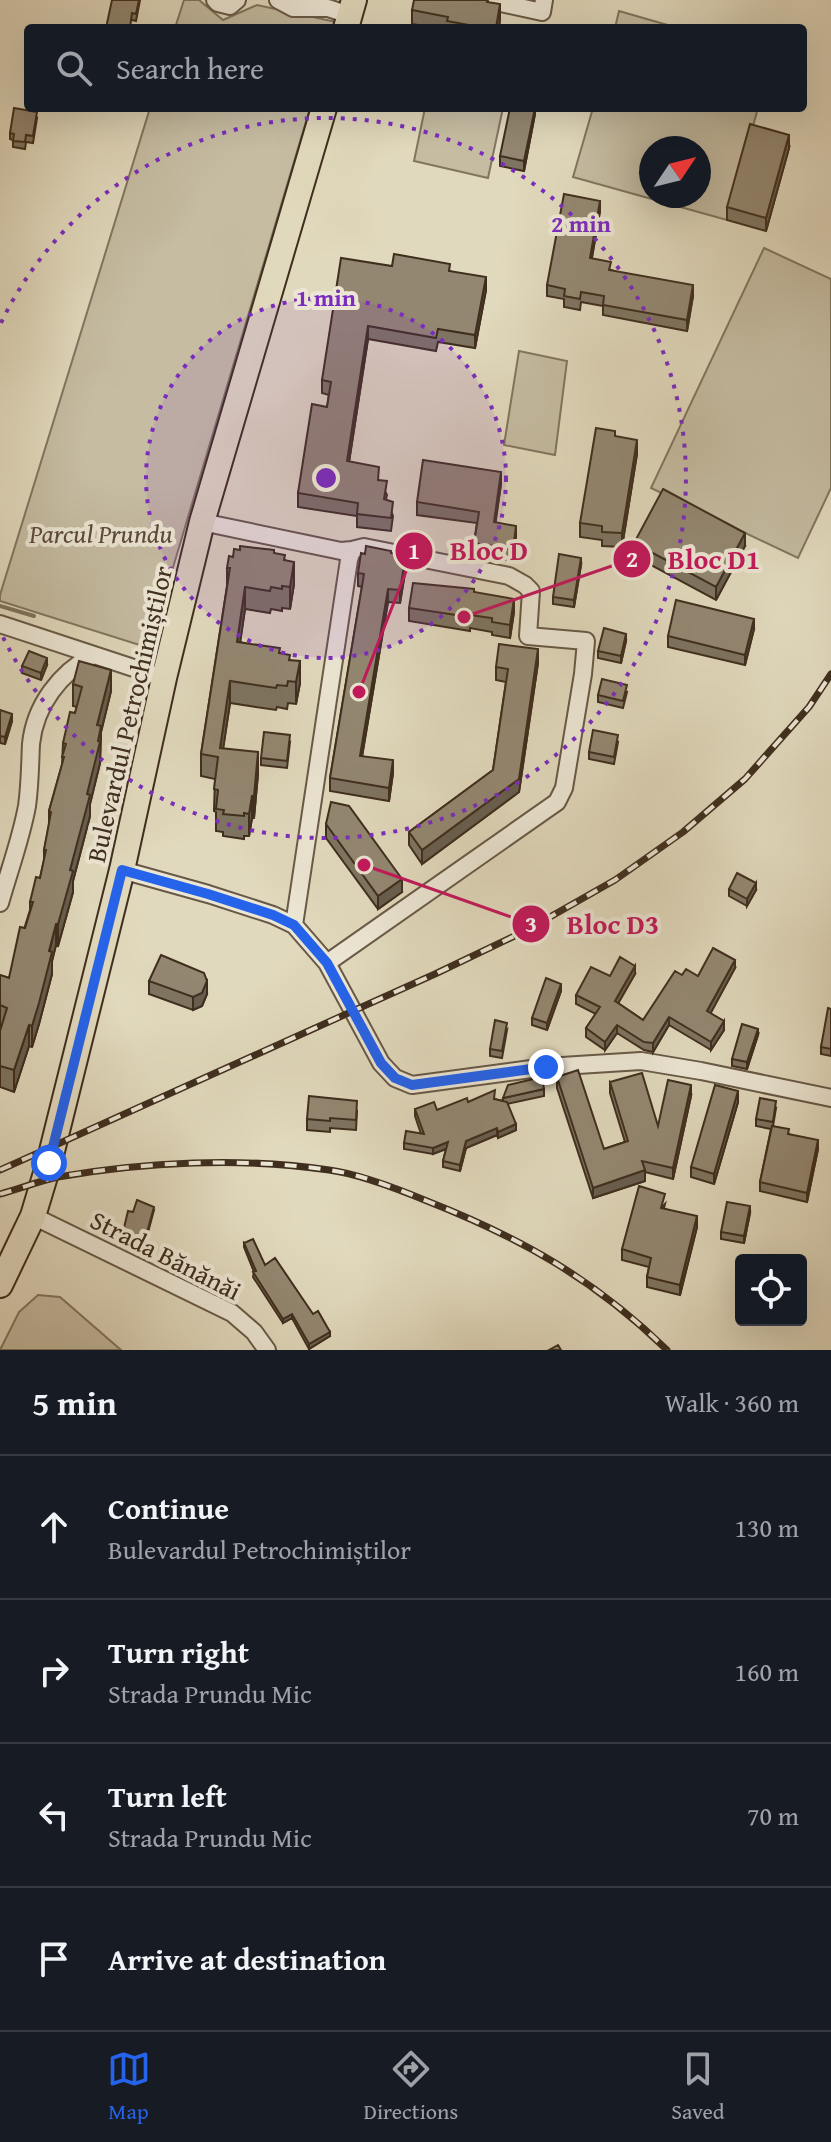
<!DOCTYPE html>
<meta charset="utf-8">
<style>
:root{--surface:#171b24;--page:#20242c;--text:#f1f3f6;--muted:#9ea1a6;--line:#363941;--accent:#2563eb}
body{margin:0;font-family:"Gentium Book Plus",serif;background:var(--page);color:var(--text)}
.controls{position:absolute;right:24px;bottom:24px;display:grid;overflow:hidden;border-radius:8px;box-shadow:0 8px 32px #0002}
.controls button{width:72px;height:72px;display:grid;place-items:center;padding:0;border:0;border-bottom:2px solid var(--line);background:var(--surface);color:var(--text);font:40px sans-serif}
.compass{position:absolute;left:639px;top:136px;width:72px;height:72px;border-radius:50%;background:var(--surface);box-shadow:0 8px 32px #0002;rotate:55deg}
.stop{position:absolute;width:24px;height:24px;margin:-18px;border:6px solid #2563eb;border-radius:50%;background:#fff}
.stop.end{background:#2563eb;border-color:#fff;box-shadow:0 2px 8px #0008}
.list{margin:0;padding:0;list-style:none}
h2{display:flex;justify-content:space-between;align-items:center;height:104px;margin:0;padding:0 32px;font-size:34px}
h2 small{font-size:26px;font-weight:400;color:var(--muted)}
.list li{display:grid;grid-template-columns:52px 1fr auto;gap:24px;align-items:center;box-sizing:border-box;height:144px;padding:0 32px;border-top:2px solid var(--line)}
.list b{display:block;font-size:30px;white-space:nowrap}
.list p{margin:0;font-size:26px;white-space:nowrap;color:var(--muted)}
.list em{font-size:26px;font-style:normal;color:var(--muted)}
.icon{flex:none;width:44px;height:44px;fill:none;stroke:currentColor;stroke-width:2;stroke-linecap:round;stroke-linejoin:round}
.map{position:relative;flex:none;width:831px;height:1350px;overflow:hidden}
.search{position:absolute;background:var(--surface);box-shadow:0 8px 32px #0002;left:24px;right:24px;top:24px;height:88px;display:flex;align-items:center;gap:20px;box-sizing:border-box;padding:0 28px;border-radius:8px;color:var(--muted);font-size:30px}
.sheet{height:680px;background:var(--surface)}
nav{display:flex;justify-content:space-around;align-items:center;box-sizing:border-box;height:112px;border-top:2px solid var(--line);background:var(--surface);font-size:22px;color:var(--muted)}
nav a{display:grid;justify-items:center;gap:4px}
nav .on{color:var(--accent)}
.map>svg:first-child{display:block}
.green{fill:#c5bca2;stroke:#827560;stroke-width:2;fill-rule:evenodd}
.lines{fill:none;stroke-linecap:round;stroke-linejoin:round}
.stream{stroke:#7f725d;stroke-width:4}
.street-casing{stroke:#685946;stroke-width:20}
.primary-casing{stroke:#3f2e1e;stroke-width:28}
.street{stroke:#ece6d4;stroke-width:16}
.primary{stroke:#e1d9bd;stroke-width:24}
.rail-casing{stroke:#3f2e1e;stroke-width:7}
.rail{stroke:#ece6d4;stroke-width:4;stroke-dasharray:12;stroke-linecap:butt}
.wall{fill:#7e7461;stroke:#3f2e1e;stroke-width:2}
.shaded-wall{fill:#675e4f;stroke:#3f2e1e;stroke-width:2}
.building{fill:#938771;stroke:#3f2e1e;stroke-width:2}
.route{stroke:#2563eb;stroke-width:10}
.ring{fill:none;stroke:#7b2cbf;stroke-width:4;stroke-dasharray:4 8}
.labels{text-anchor:middle;dominant-baseline:central;stroke-width:8;stroke-linejoin:round;paint-order:stroke}
.park-label{font-size:26px;font-style:italic;fill:#5a4a38;stroke:#ece6d4}
.street-label{font-size:26px;fill:#3f2e1e;stroke:#ece6d4}
.centre{fill:#7b2cbf;stroke:#ece6d4;stroke-width:4}
.ring-label{font-size:24px;text-anchor:middle;font-weight:bold;fill:#7b2cbf;stroke:#ece6d4;stroke-width:8;stroke-linejoin:round;paint-order:stroke}
.leader{fill:none;stroke:#c2185b;stroke-width:3}
.callout-dot{fill:#c2185b;stroke:#ece6d4;stroke-width:3}
.mark-label{font-size:24px;text-anchor:middle;font-weight:bold;fill:#fff}
.callout-label{font-size:28px;text-anchor:middle;font-weight:bold;fill:#c2185b;stroke:#ece6d4;stroke-width:8;stroke-linejoin:round;paint-order:stroke}
</style>
<div class="map">
<svg width="831" height="1350" viewBox="0 0 831 1350">
<rect width="100%" height="100%" fill="#e1d9bd"/>
<filter id="stains"><feTurbulence type="fractalNoise" baseFrequency=".0025" numOctaves="4"/><feColorMatrix values="0 0 0 0 .2 0 0 0 0 .09 0 0 0 0 .02 0 0 0 .5 -.17"/></filter>
<radialGradient id="worn" r=".72"><stop offset=".6" stop-color="#630" stop-opacity="0"/><stop offset="1" stop-color="#630" stop-opacity=".3"/></radialGradient>
<path class="green" d="M184,0H199L223,20L257,5L336,22L334,28H175Z
M619,11L678,28H615Z
M150,108H310L149,648L0,601V595Z
M425,108H503L488,178L414,161Z
M593,108H758L727,220L573,177ZM651,148H699V196H651Z
M764,248L831,279V488L798,558L651,488Z
M519,351L567,361L555,455L504,445Z
M38,1295L60,1297L121,1350H0L19,1312Z"/>
<g class="lines">
<path class="stream" d="M0,606L34,616"/>
<g class="street-casing">
<path id="street" d="M215,0L218,3L230,6L237,0
M278,0L293,8H328L349,15
M487,0L542,12L544,0
M202,522L341,551L352,550L349,560L294,925
M0,624L164,678
M122,870L208,894L273,915L294,925L327,963L381,1063L395,1078L412,1085L546,1067L641,1061L701,1071L831,1098
M0,903C9,871 21,839 27,806C30,785 30,765 31,744C35,705 60,673 93,655
M327,963L557,802L564,788L583,674L586,641L528,636L531,591L525,585L509,576L364,547L352,550
M33,1216L232,1313L254,1332L267,1350"/>
</g>
<g class="primary-casing">
<path id="primary" d="M346,28L354,0
M0,1285L33,1216L49,1163L122,870L164,678L202,522L324,108"/>
</g>
<use href="#street" class="street"/>
<use href="#primary" class="primary"/>
<g class="rail-casing">
<path id="rail" d="M0,1170L435,974L527,930L615,880L683,832L745,779L809,707L831,674
M0,1194C19,1189 39,1181 58,1177C144,1162 242,1157 329,1170C360,1174 398,1189 427,1201C521,1238 594,1279 667,1350"/>
</g>
<use href="#rail" class="rail"/>
</g>
<path class="wall" d="M140,0L136,21L132,20L106,28Z
M488,2L500,18L499,28H436L412,24V10Z
M535,108V114L524,171L500,166V156Z
M37,118L33,143L26,142L25,149L13,147V140L10,139V133Z
M789,148L766,231L727,220V207Z
M600,211L592,258L611,270L693,296L687,331L603,315V306L581,302L580,310L564,307V299L547,296V285Z
M392,266L450,271L486,290L475,348L438,342L436,351L368,339L349,462L379,480L387,495L386,499L393,516L391,531L357,527V516L298,507V493L327,407L329,395L322,393V380Z
M615,436L637,454L622,547L602,546V540L580,537V523Z
M501,484L495,523L516,538L513,561L474,555V543L477,523L417,515V502Z
M634,543L745,546L716,600L634,556Z
M274,553L285,560L294,584L290,609L282,608V611L271,609L270,613L245,609L240,642L280,653L290,660L300,683L296,704L288,703L287,709L277,707L276,710L230,703L223,748L258,774L254,818H252L249,836H244V839L223,836V832L216,831V812L214,811L215,779L201,776V754L227,586V568Z
M391,553L399,559L405,573L400,603L388,602L362,756L393,773L389,801L330,791V778L362,587L358,586V573Z
M581,565L574,607L553,604V597Z
M474,592L514,612L510,638L492,635V632L470,628V631L409,621V608Z
M754,629L745,665L668,647V636Z
M626,641L621,663L598,658V651Z
M538,663L519,792L422,864L409,845V832L493,770L506,682L496,680V667Z
M47,665L41,680L22,673V666Z
M73,684L111,691L101,732L100,763L90,804V816L73,881V892L58,946L56,945L52,961V974L39,1024L32,1047L29,1046L14,1092L0,1087V1031L1,1027H0V975L9,978L30,910V902L40,878L44,860V850L49,826V811L62,765L63,743L77,707L73,706Z
M627,692L623,708L598,702V695Z
M0,710L12,721L5,744L0,743Z
M290,742L287,768L261,765V758Z
M618,742L614,764L589,759V752Z
M326,824L402,892L378,909L326,838Z
M729,889L756,890L747,906L729,896Z
M735,968L710,1013L724,1030L711,1050L669,1025L653,1052L644,1050L617,1033L605,1050L586,1037V1028L596,1014L576,1004V995L610,976L635,974L618,1003L643,1020L682,975L698,976Z
M149,981L207,994L202,1006L193,1010L149,994Z
M561,991L547,1030L532,1025V1018Z
M831,1009V1056L821,1054V1047Z
M507,1030L502,1058L490,1056V1049Z
M758,1035L747,1069L732,1066V1059Z
M557,1077L604,1149L625,1142L610,1093V1082L658,1126L691,1096L673,1179L645,1172V1181L593,1198L557,1088Z
M544,1089V1096L507,1104L516,1130L498,1138L497,1135L466,1148L460,1171L443,1167V1161L446,1149L433,1154L404,1149V1143L421,1134L415,1116V1109L437,1110L468,1102L495,1099L503,1101V1098Z
M738,1102L714,1184L691,1177V1167Z
M776,1108L773,1126L818,1149L807,1202L760,1191V1182L771,1129L756,1126V1119Z
M357,1111L356,1130L330,1128V1132L307,1130V1119Z
M665,1204L664,1208L697,1227L680,1295L647,1287V1277L649,1267L622,1260V1249Z
M154,1210L143,1251L122,1240V1236L133,1212Z
M750,1213L744,1243L721,1239V1232Z
M244,1243L313,1314L330,1336L309,1349L292,1318L283,1323L253,1277L254,1272L244,1247Z"/>
<path class="shaded-wall" d="M500,4V18L499,28H496Z
M535,108V114L524,171V161Z
M789,135V148L766,231V218Z
M600,201V211L590,268V258Z
M486,277V290L475,348V335Z
M693,285V296L687,331V320Z
M368,326V339L347,475V461Z
M637,440V454L622,547V533Z
M501,472V484L494,534V522Z
M516,526V538L513,561V549Z
M745,533V546L716,600V587Z
M581,558V565L574,607V600Z
M405,560V573L400,603V590Z
M294,562V584L290,609V587Z
M245,587V609L237,664V642Z
M388,589V602L360,769V756Z
M514,599V612L510,638V625Z
M754,619V629L745,665V655Z
M626,634V641L621,663V656Z
M538,649V663L519,792L422,864V850L519,779Z
M47,658V665L41,680V673Z
M300,661V683L296,704V682Z
M111,670V691L101,732L100,763L90,804V816L73,881V892L58,946V924L87,794L97,725Z
M230,681V703L220,770V748Z
M12,714V721L5,744V737Z
M258,752V774L254,818V796Z
M393,760V773L389,801V788Z
M252,796V818L249,836V814Z
M402,879V892L378,909V896Z
M756,883V890L747,906V899Z
M56,924V945L52,961V974L39,1024L32,1047V1026Z
M735,960V968L707,1020V1011Z
M635,966V974L615,1009V1001Z
M207,981V994L202,1006L193,1010V997Z
M561,984V991L547,1030V1023Z
M669,1017V1025L653,1052V1043Z
M724,1021V1030L711,1050V1042Z
M29,1025V1046L14,1092V1070Z
M617,1025V1033L605,1050V1042Z
M758,1029V1035L747,1069V1062Z
M691,1085V1096L673,1179V1168Z
M738,1091V1102L714,1184V1174Z
M516,1124V1130L498,1138V1132Z
M497,1128V1135L466,1148L460,1171V1165L466,1141Z
M818,1140V1149L807,1202V1193Z
M448,1142V1148L433,1154V1148Z
M645,1170V1181L593,1198V1188Z
M750,1206V1213L744,1243V1236Z
M697,1216V1227L680,1295V1285Z
M292,1314V1318L283,1323V1319Z
M330,1332V1336L309,1349V1344Z"/>
<path class="building" d="M112,0H139L136,14L132,13L130,28H106Z
M414,0H488L487,2L500,4L496,28H485L447,21L448,17L412,10Z
M14,108L37,112L33,136L26,135L25,142L13,141L14,134L10,133Z
M510,108H535L524,161L500,156Z
M750,124L789,135L766,218L727,207Z
M564,194L600,201L590,258L611,262L609,270L693,285L687,320L603,305L604,296L581,292L580,299L564,296L565,289L547,285Z
M394,254L450,264L449,271L486,277L475,335L438,329L436,338L368,326L347,461L379,467L378,480L387,481L384,499L393,502L391,518L357,514L358,503L298,493L312,404L327,407L331,382L322,380L341,258L392,266Z
M596,428L615,431V436L637,440L622,533L602,532V526L580,523Z
M423,460L501,472L494,522L516,526L513,549L474,543L479,512L417,502Z
M663,489L745,533L716,587L634,543Z
M240,546L274,550V553L285,555L284,560L294,562L290,587L282,586V589L271,587L270,591L245,587L237,642L280,648L279,653L290,655L289,660L300,661L296,682L288,681L287,686L277,685L276,688L230,681L220,748L258,752L254,796H252L249,814L244,813V816L223,814L224,810L216,809L218,790L214,789L218,757L201,754L230,568H227L229,556L233,557L234,549L240,550Z
M366,546L391,551V553L399,554L398,559L405,560L400,590L388,589L360,756L393,760L389,788L330,778L364,574L358,573L361,553L365,554Z
M559,554L581,558L574,600L553,597Z
M413,583L474,589V592L514,599L510,625L492,622V618L470,615V617L409,608Z
M676,600L754,619L745,655L668,636Z
M604,628L626,634L621,656L598,651Z
M499,644L538,649L519,779L422,850L409,832L493,770L508,669L496,667Z
M29,651L47,658L41,673L22,666Z
M79,661L111,670L97,725L101,726L98,741L100,742L87,794L90,795L70,870L73,871L58,924H56L49,951L52,952L39,1003L32,1026L29,1025L14,1070L0,1066V1031L7,1008L0,1005V975L9,978L20,927L25,928L33,902H30L36,877L40,878L46,850H44L51,812L49,811L64,757H62L66,744L63,743L70,712L75,713L82,687L73,684Z
M602,679L627,685L623,701L598,695Z
M0,710L12,714L5,737L0,736Z
M593,730L618,735L614,757L589,752Z
M264,732L290,735L287,761L261,758Z
M331,802L349,806L402,879L378,896L326,824Z
M737,873L756,883L747,899L729,889Z
M713,948L735,960L707,1011L724,1021L711,1042L669,1017L653,1043L644,1042L617,1025L605,1042L586,1028L600,1007L576,995L591,967L610,976L620,957L635,966L615,1001L643,1020L675,971L682,975L686,969L698,976Z
M161,955L204,973L207,981L202,993L193,997L149,981Z
M546,978L561,984L547,1023L532,1018Z
M828,1008L831,1009V1049L821,1047Z
M495,1020L507,1023L502,1051L490,1049Z
M742,1024L758,1029L747,1062L732,1059Z
M578,1070L604,1149L628,1141L610,1082L642,1073L658,1126L668,1080L691,1085L673,1168L642,1161L645,1170L593,1188L557,1077Z
M542,1077L544,1089L503,1098L508,1085Z
M715,1085L738,1091L714,1174L691,1167Z
M495,1090L494,1099L507,1102L516,1124L498,1132L497,1128L466,1141L460,1165L443,1161L448,1142L433,1148L404,1143L406,1131L424,1134L415,1109L434,1102L437,1110L467,1098L468,1102Z
M309,1096L357,1101L356,1120L330,1118V1121L307,1119Z
M760,1098L776,1101L773,1122L756,1119Z
M772,1126L789,1129L788,1134L818,1140L807,1193L760,1182Z
M639,1186L665,1194L661,1208L697,1216L680,1285L647,1277L651,1258L622,1249Z
M137,1200L154,1207L143,1247L122,1236L128,1211L133,1212Z
M727,1202L750,1206L744,1236L721,1232Z
M253,1239L265,1265L275,1258L313,1314L318,1311L330,1332L309,1344L292,1314L283,1319L253,1272L256,1271L244,1243Z
M558,1345L561,1350H549Z"/>
<g class="lines">
<path class="route" d="M49,1163L122,870L208,894L273,915L294,925L327,963L381,1063L395,1078L412,1085L546,1067"/>
</g>
<circle cx="326" cy="478" r="180" fill="#7b2cbf" fill-opacity=".12"/>
<g class="ring">
<circle cx="326" cy="478" r="180"/>
<path d="M1 323A360 360 0 1 1 1 633"/>
</g>
<g class="labels">
<g class="park-label">
<text x="101" y="533">Parcul Prundu</text>
</g>
<g class="street-label">
<text transform="translate(129 714) rotate(-77)">Bulevardul Petrochimiștilor</text>
<text transform="translate(166 1255) rotate(27)">Strada Bănănăi</text>
</g>
</g>
<circle cx="326" cy="478" r="12" class="centre"/>
<g class="ring-label">
<text x="581" y="232">2 min</text>
<text x="326" y="306">1 min</text>
</g>
<path class="leader" d="M359 692L414 551M464 617L632 559M364 865L531 924"/>
<g class="callout-dot">
<circle cx="359" cy="692" r="8"/>
<circle cx="464" cy="617" r="8"/>
<circle cx="364" cy="865" r="8"/>
<circle cx="414" cy="551" r="20"/>
<circle cx="632" cy="559" r="20"/>
<circle cx="531" cy="924" r="20"/>
</g>
<g class="mark-label">
<text x="414" y="559">1</text>
<text x="632" y="567">2</text>
<text x="531" y="932">3</text>
</g>
<g class="callout-label">
<text x="489" y="560">Bloc D</text>
<text x="714" y="569">Bloc D1</text>
<text x="613" y="934">Bloc D3</text>
</g>
<rect width="100%" height="100%" filter="url(#stains)"/>
<rect width="100%" height="100%" fill="url(#worn)"/>
</svg>
<div class="controls">
<button><svg class="icon" aria-label="locate" viewBox="0 0 24 24"><circle cx="12" cy="12" r="6"/><path d="M12 2v4M12 18v4M2 12h4M18 12h4"/></svg></button>
</div>
<svg class="compass" viewBox="-18 -18 36 36"><path d="M0-13l5 13h-10z" fill="#e53935"/><path d="M0 13l5-13h-10z" fill="#9ea1a6"/></svg>
<div class="stop" style="left:49px;top:1163px"></div>
<div class="stop end" style="left:546px;top:1067px"></div>
<div class="search"><svg class="icon" aria-label="search" viewBox="0 0 24 24"><circle cx="10" cy="10" r="6"/><path d="M15 15l6 6"/></svg>Search here</div>
</div>
<section class="sheet">
<h2>5 min<small>Walk · 360 m</small></h2>
<ul class="list">
<li><svg class="icon" aria-label="ahead" viewBox="0 0 24 24"><path d="M12 20V5M6 11l6-6 6 6"/></svg><div><b>Continue</b><p>Bulevardul Petrochimiștilor</p></div><em>130 m</em></li>
<li><svg class="icon" aria-label="right" viewBox="0 0 24 24"><path d="M7 20v-9h11M14 6l5 5-5 5"/></svg><div><b>Turn right</b><p>Strada Prundu Mic</p></div><em>160 m</em></li>
<li><svg class="icon" aria-label="left" viewBox="0 0 24 24"><path d="M17 20v-9H6M10 6l-5 5 5 5"/></svg><div><b>Turn left</b><p>Strada Prundu Mic</p></div><em>70 m</em></li>
<li><svg class="icon" aria-label="arrive" viewBox="0 0 24 24"><path d="M6 21V4h12l-3 4 3 4H6"/></svg><div><b>Arrive at destination</b></div></li>
</ul>
</section>
<nav>
<a class="on"><svg class="icon" aria-label="map" viewBox="0 0 24 24"><path d="M3 6l6-2 6 2 6-2v14l-6 2-6-2-6 2zM9 4v14M15 6v14"/></svg>Map</a>
<a><svg class="icon" aria-label="directions" viewBox="0 0 24 24"><path d="M12 3l9 9-9 9-9-9zM9 14v-3h6M13 9l2 2-2 2"/></svg>Directions</a>
<a><svg class="icon" aria-label="saved" viewBox="0 0 24 24"><path d="M7 4h10v16l-5-4-5 4z"/></svg>Saved</a>
</nav>
